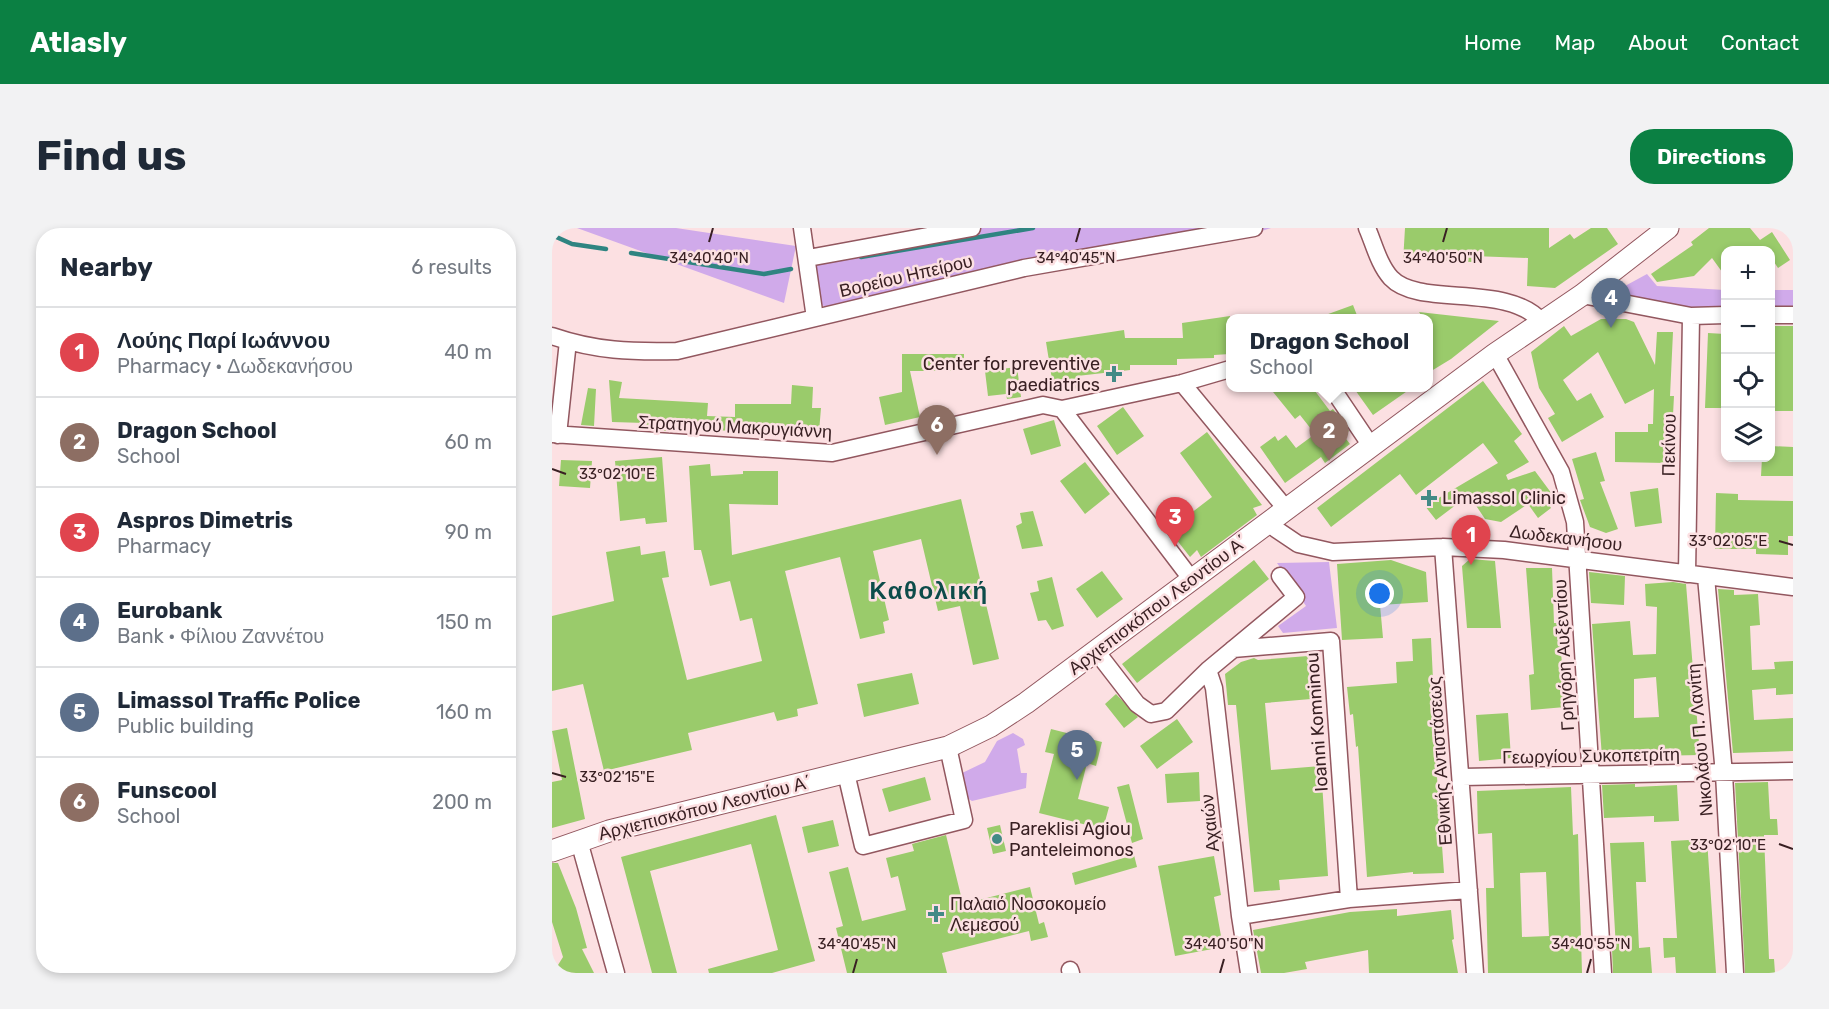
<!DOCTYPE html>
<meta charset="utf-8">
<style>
:root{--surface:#fff;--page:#f2f2f3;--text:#1f2937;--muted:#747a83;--line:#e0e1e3;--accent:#0b8043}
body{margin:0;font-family:Rubik,sans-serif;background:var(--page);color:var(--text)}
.controls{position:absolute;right:18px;top:18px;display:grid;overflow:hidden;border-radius:12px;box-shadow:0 3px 9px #0003}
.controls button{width:54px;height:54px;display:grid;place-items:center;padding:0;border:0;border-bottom:2px solid var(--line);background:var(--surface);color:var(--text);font:30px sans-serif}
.you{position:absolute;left:828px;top:366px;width:21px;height:21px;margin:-15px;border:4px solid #fff;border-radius:50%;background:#1a73e8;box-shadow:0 0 0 9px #1a73e833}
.badge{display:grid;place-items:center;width:39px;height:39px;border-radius:50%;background:var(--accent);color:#fff;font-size:20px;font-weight:700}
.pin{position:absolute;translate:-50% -50px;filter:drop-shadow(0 2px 3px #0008)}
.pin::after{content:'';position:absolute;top:32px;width:21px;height:18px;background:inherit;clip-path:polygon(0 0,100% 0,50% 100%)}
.popup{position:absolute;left:674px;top:86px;width:207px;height:78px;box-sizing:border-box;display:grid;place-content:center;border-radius:12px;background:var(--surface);filter:drop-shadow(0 2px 4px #0005);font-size:20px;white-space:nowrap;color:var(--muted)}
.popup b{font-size:22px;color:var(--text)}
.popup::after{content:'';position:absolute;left:50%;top:100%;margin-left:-12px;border:12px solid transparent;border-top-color:var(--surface)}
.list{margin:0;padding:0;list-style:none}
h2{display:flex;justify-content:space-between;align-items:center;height:78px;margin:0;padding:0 24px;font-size:26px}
h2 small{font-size:20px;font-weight:400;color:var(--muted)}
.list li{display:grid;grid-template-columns:39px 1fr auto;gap:18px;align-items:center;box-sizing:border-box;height:90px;padding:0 24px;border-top:2px solid var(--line)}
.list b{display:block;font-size:22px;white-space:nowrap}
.list p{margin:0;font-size:20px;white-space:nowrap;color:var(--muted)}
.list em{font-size:20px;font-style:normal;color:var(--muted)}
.icon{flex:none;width:33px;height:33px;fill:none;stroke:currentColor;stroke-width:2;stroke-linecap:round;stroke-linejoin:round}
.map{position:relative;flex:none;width:1241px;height:745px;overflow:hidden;border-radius:24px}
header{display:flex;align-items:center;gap:36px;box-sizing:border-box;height:84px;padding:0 30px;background:var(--accent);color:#fff}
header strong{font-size:28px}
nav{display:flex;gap:33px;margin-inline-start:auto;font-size:21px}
.intro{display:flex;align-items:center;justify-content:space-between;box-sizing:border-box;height:144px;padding:0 36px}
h1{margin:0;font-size:42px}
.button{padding:15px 27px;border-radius:24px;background:var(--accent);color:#fff;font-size:21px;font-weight:700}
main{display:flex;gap:36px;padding:0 36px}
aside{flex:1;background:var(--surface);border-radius:24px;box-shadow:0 3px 9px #0003}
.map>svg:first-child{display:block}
.green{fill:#d0aaea}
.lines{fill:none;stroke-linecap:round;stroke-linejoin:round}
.stream{stroke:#2f8481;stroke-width:4.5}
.building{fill:#9acb6b;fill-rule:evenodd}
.minor-casing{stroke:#92575f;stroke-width:19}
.major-casing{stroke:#92575f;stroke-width:23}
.minor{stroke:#fff;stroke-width:16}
.major{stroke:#fff;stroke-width:21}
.ticks{fill:none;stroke:#392023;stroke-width:2}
.poi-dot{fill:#438a86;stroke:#fce0e2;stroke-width:2}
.labels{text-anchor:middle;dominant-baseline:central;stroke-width:5;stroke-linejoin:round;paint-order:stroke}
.street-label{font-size:18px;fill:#392023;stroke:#fce0e2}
.poi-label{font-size:18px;fill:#392023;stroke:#fce0e2;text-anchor:start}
.district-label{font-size:24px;font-weight:bold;letter-spacing:1.5px;fill:#0d4c4a;stroke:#fce0e2}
.ticks-label{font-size:15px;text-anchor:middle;fill:#392023;stroke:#fce0e2;stroke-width:5;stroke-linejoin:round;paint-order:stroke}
</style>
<header>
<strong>Atlasly</strong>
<nav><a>Home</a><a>Map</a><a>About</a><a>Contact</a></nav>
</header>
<div class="intro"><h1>Find us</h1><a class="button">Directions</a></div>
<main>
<aside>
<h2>Nearby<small>6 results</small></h2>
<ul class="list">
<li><span class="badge" style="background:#e0444e">1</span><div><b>Λούης Παρί Ιωάννου</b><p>Pharmacy · Δωδεκανήσου</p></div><em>40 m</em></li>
<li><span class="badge" style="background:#8d6e63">2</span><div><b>Dragon School</b><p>School</p></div><em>60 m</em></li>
<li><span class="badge" style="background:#e0444e">3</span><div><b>Aspros Dimetris</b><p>Pharmacy</p></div><em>90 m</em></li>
<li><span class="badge" style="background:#5c6f8a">4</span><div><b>Eurobank</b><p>Bank · Φίλιου Ζαννέτου</p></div><em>150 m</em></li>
<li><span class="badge" style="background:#5c6f8a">5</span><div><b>Limassol Traffic Police</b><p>Public building</p></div><em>160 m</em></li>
<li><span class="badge" style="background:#8d6e63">6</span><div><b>Funscool</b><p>School</p></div><em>200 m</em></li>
</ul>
</aside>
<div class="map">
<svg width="1241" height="745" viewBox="0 0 1241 745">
<rect width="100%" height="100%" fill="#fce0e2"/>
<path class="green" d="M25,0H124L244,18L232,75Z
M396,0H719L685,11L474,43L291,88L270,77L260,32Z
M1095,46L1105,58L1173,62V81C1145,80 1109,84 1082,74C1075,71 1074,65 1073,58Z
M1219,62H1241V83L1219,82Z
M777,334L785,400L731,405L726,398L754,378L725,335Z
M461,505L471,511L473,517L465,521L469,545H475L474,560L420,573L412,568L408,546L433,534L445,513Z"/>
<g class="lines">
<path class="stream" d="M0,7L20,16L54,21
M79,25L212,46L239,41
M309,29L481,0"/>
</g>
<path class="building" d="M853,0H997V20L1018,6L1022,11L1039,0H1055L1066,16L1003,60L975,58L976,30L921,28L920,34L864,31V34H851Z
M1157,0H1198L1208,12L1220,4L1238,32L1226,40L1218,28V22H1173V48L1160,30L1142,48L1105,54L1099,46L1141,17L1139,14Z
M801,77L806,90H768V89Z
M867,84L947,93L899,131L876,145V90H871Z
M678,88V126L662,127V130L625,131V137H578V142L525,148L527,160L502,164L494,114L572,102L573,110H631L630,95Z
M1049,91H1074L1082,94L1103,137L1105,104H1121L1118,168H1122L1121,187H1115L1114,235L1063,234V204H1096V196H1101L1102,161L1073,176L1046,124L1011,152L1025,173L1039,165L1052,189L1010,214L996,190L1003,186L987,160L979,124L1012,98L1019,108Z
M1218,98H1241V183H1218Z
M1156,105L1173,106V180H1153Z
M350,126H412V143H358L368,189L333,197L327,169L350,164Z
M465,139L469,169L455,171L454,166L436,168L433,143Z
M57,152L70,154L67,170L156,175L155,188L183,189V176H239L240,157L261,159L260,180H269L267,204L216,201V206H183V203L115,200V203L92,202L93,195L60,194Z
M931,153L970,206L962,213L977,234L954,247L956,252L983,243L1000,266L993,270L999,280L986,290L976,276L949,294L933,291L917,267L884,292L873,278L946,235L931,215L864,267L848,246L779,299L765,280Z
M717,159H760L778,183L781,181L797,203L791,207L798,216L773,235L769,229L733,255L708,219L723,208L726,213L734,207L744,220L763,206L748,187L743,191Z
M801,159H861L821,187Z
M36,160L44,161L42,198L29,197Z
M571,179L592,208L565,227L545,198Z
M502,192L509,218L479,227L471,201Z
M655,204L710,277L701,280L705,287L649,329L645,322L638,329L617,302L660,269L628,225Z
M1218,218L1241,219V248H1209L1210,230H1218Z
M1044,224L1053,253L1048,254L1066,301L1054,305L1038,299L1028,272L1032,271L1020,231Z
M110,229L115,294L94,296L93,290L68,293L63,233Z
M9,232L40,233L38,260L7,258Z
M533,234L558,266L533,286L508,253Z
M158,236L159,248L191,246V243H226V277L177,276L180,327L409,271L447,431L421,437L408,378L386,383L369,311L321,323L337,392L331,394L333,405L308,411L288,329L233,343L266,476L245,481L246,488L225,493L222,484L136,505L140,522L52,543L31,456L0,463V388L62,373L54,324L88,318L89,327L113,323L117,349L110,350L135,452L210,433L200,390L188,393L178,353L158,358L149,322H142L137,238Z
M1106,260L1110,295L1083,299L1078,264Z
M1164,265L1186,266V272L1241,273V308H1236V327L1204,326V321H1163Z
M481,283L491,318L470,321L464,298L470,295L468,285Z
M918,331L943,333L949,400H915L910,338Z
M702,332L717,351L585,455L570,436Z
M839,332L874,344L876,374L828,377L831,410L790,412L785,336Z
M974,340H1000L1002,395H1007L1013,479L979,482L977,447L982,446Z
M550,343L571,371L545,390L524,361Z
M1037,344L1073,348L1072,377L1039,375Z
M500,349L512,398L500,402L494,392L486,393L478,365L487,363L485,353Z
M1121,354L1134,356L1148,527L1050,529L1040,396L1078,393L1081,427L1104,426L1105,379L1094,378L1093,356ZM1104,449L1107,489L1082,490V451Z
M1166,361L1182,362V367L1206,366L1208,397L1198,398L1200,442L1223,441L1222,434L1241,433V466L1224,467V460L1200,462L1202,492L1241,490V523L1181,525Z
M879,410L881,452L878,453L892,645L861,646V644L815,649L806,518L804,519L801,486L798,487L795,459L845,455L844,434L861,433L860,411Z
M756,428L759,471L713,475L719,542L769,538L776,648L727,652L728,662L702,664L684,477H676L673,446L689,434L702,430L706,432Z
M360,445L367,476L312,489L305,456Z
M564,466L586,489L572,500L553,476Z
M956,485L959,530L927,533L924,487Z
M625,491L641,514L605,541L588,518Z
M15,500L33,591L0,600V554L10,552L0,503Z
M499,501L550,514L544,538L535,535L526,571L557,579L551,601L487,585L502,526L493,524Z
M647,544L648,573L615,575L613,546Z
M373,549L379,572L337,584L330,561Z
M1216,554L1218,591H1225L1226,607H1212L1217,731H1222L1223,745H1193L1183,555Z
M577,556L591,611L580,615L565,559Z
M1083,556V559L1125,557L1127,593L1102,594V588L1052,590L1050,557Z
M1019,559L1021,607L1026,606L1030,745H936L934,660H942L940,605L926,606L925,563ZM994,644L997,708L970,709L968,645Z
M224,587L263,733L220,745H157L156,741L226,722L199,616L98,643L125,745H100L69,629Z
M281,592L287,618L256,625L250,599Z
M448,597L454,623L441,626L435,600Z
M394,607L411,676L478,659L487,696L492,694L496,709L479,713L477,703L390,725L395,745H295L284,700L291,698L277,644L296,639L310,693L354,682L346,648L339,650L334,630L362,623L360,616Z
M1155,611L1164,745H1124L1123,729L1112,730L1111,710H1125L1119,613Z
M1092,614L1094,654H1084L1087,720L1098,719L1100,745H1061L1060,721H1064L1058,615Z
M582,627L585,639L523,657L520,645Z
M662,628L669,667L662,669L671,719L623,728L606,638Z
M0,635H6L24,680L35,720L30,721L42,745H1L11,729L0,694Z
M845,681V688L899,682L902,711L900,712L906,745H817L816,722L753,734L755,741L732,745H709L701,702L798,684Z"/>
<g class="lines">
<g class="minor-casing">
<path id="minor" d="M250,0L263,90
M815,0C822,16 827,37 839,50C867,80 956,54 990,94
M256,30L420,0
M1030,67L1139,88L1174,87
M1218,87H1241
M0,108C44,123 79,124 125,123L472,40L702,0
M943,126L1009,244L1023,294L1051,745
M630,155L735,282
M780,160L819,218
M510,181L640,352
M0,206L280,225L491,177L510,181L630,155L678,141
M6,207L16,113
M715,295L746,316L781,324L891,319L952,322L1241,359
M891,319L923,745
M1135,346L1139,88
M1154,349L1172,546L1183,745
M681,421L779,413L797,671
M544,423L585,476L599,486L614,483L656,442L744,369L728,348
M656,442L662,460L688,688L697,745
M294,545L311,618L412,592L396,519
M910,549L1241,543
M27,613L64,745
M688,688L797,671L917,662
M518,742L519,745"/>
</g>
<g class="major-casing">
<path id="major" d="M0,623L57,603L396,519L439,498L474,475L943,126L1030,67L1116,0"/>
</g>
<use href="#minor" class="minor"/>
<use href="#major" class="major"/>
</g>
<path class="ticks" d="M157,14L161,0M524,14L528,0M891,14L895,0M0,241L14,246M1227,313L1241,317M0,545L14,549M1227,616L1241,621M301,745L305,731M668,745L672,731M1035,745L1039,731"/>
<g class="poi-dot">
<path d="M559 137h6v6h6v6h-6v6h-6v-6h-6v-6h6z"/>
<path d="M874 261h6v6h6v6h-6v6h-6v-6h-6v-6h6z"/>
<circle cx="445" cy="611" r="6"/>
<path d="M381 677h6v6h6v6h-6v6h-6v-6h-6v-6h6z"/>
</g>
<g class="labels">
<g class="street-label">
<text transform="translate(354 48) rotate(-13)">Βορείου Ηπείρου</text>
<text transform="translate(183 199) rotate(3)">Στρατηγού Μακρυγιάννη</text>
<text transform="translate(1117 217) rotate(-89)">Πεκίνου</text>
<text transform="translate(1014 310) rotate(7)">Δωδεκανήσου</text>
<text transform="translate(606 377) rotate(-37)">Αρχιεπισκόπου Λεοντίου Α΄</text>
<text transform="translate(1012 427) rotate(-93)">Γρηγόρη Αυξεντίου</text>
<text transform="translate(765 494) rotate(-94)">Ioanni Komninou</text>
<text transform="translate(1148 512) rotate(-95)">Νικολάου Π. Λανίτη</text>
<text transform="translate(1039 528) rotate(-1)">Γεωργίου Συκοπετρίτη</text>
<text transform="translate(888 533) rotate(-94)">Εθνικής Αντιστάσεως</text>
<text transform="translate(153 580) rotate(-14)">Αρχιεπισκόπου Λεοντίου Α΄</text>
<text transform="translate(658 595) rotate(-96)">Αχαιών</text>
</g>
<g class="poi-label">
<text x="548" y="136" text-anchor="end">Center for preventive<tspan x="548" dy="21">paediatrics</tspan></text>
<text x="890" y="270">Limassol Clinic</text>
<text x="457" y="601">Pareklisi Agiou<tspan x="457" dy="21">Panteleimonos</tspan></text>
<text x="398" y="676">Παλαιό Νοσοκομείο<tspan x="398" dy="21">Λεμεσού</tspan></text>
</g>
<g class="district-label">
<text x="377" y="363">Καθολική</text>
</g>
</g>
<g class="ticks-label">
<text x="157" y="35">34°40'40"N</text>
<text x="524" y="35">34°40'45"N</text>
<text x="891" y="35">34°40'50"N</text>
<text x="65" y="251">33°02'10"E</text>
<text x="1176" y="318">33°02'05"E</text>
<text x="65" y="554">33°02'15"E</text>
<text x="1176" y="622">33°02'10"E</text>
<text x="305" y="721">34°40'45"N</text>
<text x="672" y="721">34°40'50"N</text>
<text x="1039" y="721">34°40'55"N</text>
</g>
</svg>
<div class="controls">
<button>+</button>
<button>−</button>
<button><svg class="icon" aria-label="locate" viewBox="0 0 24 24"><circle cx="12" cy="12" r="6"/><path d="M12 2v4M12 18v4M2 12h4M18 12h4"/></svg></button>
<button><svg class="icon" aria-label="layers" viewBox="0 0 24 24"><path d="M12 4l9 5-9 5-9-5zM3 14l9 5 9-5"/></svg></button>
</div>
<div class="you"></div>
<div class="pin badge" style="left:919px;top:337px;background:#e0444e">1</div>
<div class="pin badge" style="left:777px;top:233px;background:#8d6e63">2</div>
<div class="popup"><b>Dragon School</b>School</div>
<div class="pin badge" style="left:623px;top:319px;background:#e0444e">3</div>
<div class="pin badge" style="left:1059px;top:100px;background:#5c6f8a">4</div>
<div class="pin badge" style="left:525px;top:552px;background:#5c6f8a">5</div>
<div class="pin badge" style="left:385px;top:227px;background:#8d6e63">6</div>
</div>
</main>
